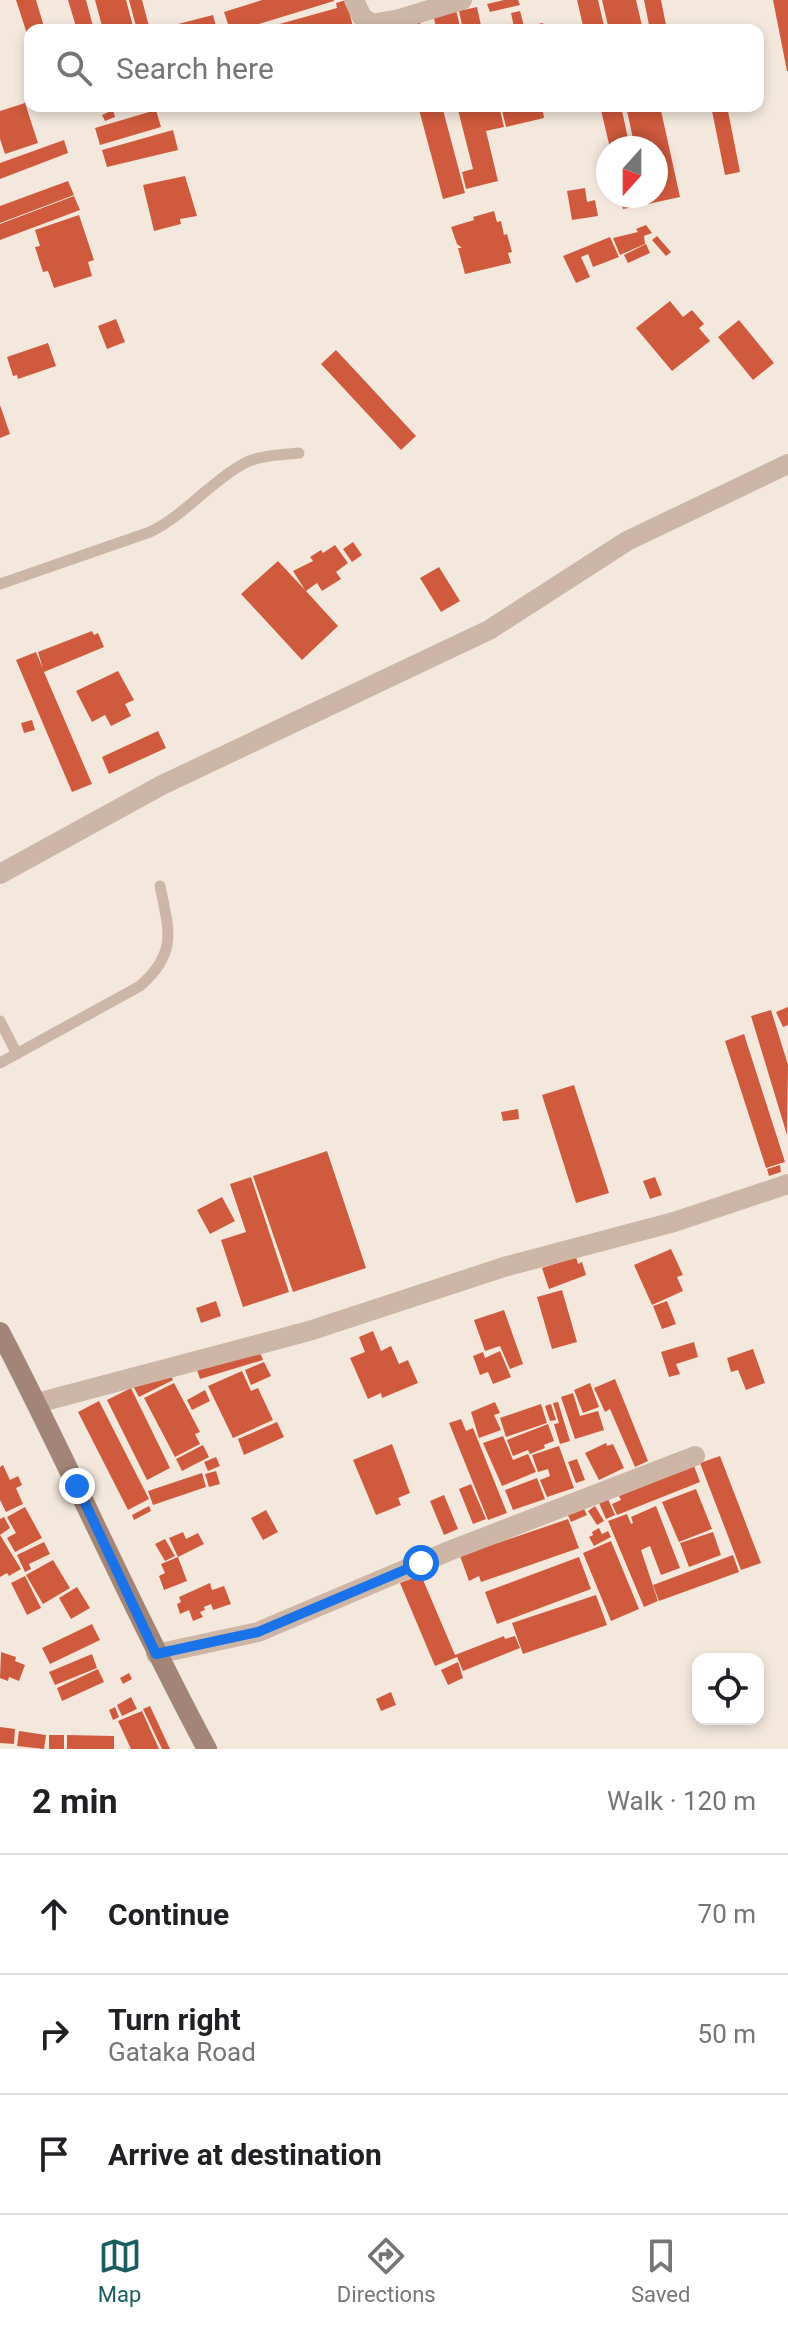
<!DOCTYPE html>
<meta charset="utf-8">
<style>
:root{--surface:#fff;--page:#f6f6f6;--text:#202124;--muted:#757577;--line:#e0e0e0;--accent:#195d5f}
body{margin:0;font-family:Roboto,sans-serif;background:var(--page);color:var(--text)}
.controls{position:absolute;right:24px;bottom:24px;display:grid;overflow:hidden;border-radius:16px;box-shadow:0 4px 12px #0003}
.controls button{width:72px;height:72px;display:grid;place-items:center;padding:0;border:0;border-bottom:2px solid var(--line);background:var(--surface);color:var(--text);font:40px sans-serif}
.compass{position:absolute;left:596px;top:136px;width:72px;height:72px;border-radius:50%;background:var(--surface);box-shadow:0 4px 12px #0003;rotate:201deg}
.stop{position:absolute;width:24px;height:24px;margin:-18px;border:6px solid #1a73e8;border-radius:50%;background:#fff}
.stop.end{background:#1a73e8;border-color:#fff;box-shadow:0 2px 8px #0008}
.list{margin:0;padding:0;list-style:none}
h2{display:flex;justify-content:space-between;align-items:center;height:104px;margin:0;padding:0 32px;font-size:34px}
h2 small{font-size:26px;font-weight:400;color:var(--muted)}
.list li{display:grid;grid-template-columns:52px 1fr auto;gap:24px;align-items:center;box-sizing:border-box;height:120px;padding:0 32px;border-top:2px solid var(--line)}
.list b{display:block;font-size:30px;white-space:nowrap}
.list p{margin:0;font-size:26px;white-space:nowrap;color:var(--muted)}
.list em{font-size:26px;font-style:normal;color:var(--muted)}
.icon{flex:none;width:44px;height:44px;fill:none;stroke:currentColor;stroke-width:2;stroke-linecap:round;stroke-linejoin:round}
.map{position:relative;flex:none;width:788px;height:1749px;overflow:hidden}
.search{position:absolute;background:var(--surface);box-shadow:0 4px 12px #0003;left:24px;right:24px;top:24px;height:88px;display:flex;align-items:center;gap:20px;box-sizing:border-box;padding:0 28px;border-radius:16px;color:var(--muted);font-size:30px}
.sheet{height:464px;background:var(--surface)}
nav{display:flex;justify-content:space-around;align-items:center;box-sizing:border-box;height:112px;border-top:2px solid var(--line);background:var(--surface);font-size:22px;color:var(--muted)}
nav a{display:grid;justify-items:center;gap:4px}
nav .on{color:var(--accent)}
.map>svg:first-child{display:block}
.building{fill:#d05a3d}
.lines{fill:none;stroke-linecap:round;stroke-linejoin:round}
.lane{stroke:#ceb6a6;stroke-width:11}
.street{stroke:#ceb6a6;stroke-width:20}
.secondary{stroke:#a28577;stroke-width:20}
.route{stroke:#1a73e8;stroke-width:10}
</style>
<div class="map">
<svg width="788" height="1749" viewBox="0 0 788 1749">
<rect width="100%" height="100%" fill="#f4e8dc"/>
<path class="building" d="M16,0H36L45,30H30V43Z
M68,0H86L94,30H77Z
M95,0H126L134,30H103Z
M129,0H142L150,30H137Z
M262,0H334V1L239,30H230L224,12Z
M346,0L354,30H258L337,8L336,3Z
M504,0H518L520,5L490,12L487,4Z
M577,0H598L605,30H584Z
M602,0H636L643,30H609Z
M644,0H661L667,30H650Z
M773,0H788V71H787Z
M477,7L482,30H463L459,11Z
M456,10L461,30H437L433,15Z
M520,11L525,30H506L514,27L511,13Z
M213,15L217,30H180L178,24Z
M419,18L422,30H399L397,24Z
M543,23L545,30H528V26Z
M25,103L38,143L5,154L0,139V111Z
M418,106H442L465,193L443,199Z
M457,106H499L504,127L486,131L498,181L466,189L462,172L473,169Z
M501,106H542L544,118L506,127Z
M600,106H621L630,148H610Z
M626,106H660L680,197L648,204L646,196H656V148H635Z
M711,106H727L740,172L725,175Z
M113,110L115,117L105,121L102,115Z
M156,110L161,127L100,145L95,128Z
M173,130L178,150L107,167L102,150Z
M64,140L68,153L0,179V163Z
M185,176L197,216L180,219L181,224L154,231L143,185Z
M68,181L74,195L0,223V206Z
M585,188L587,202L595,200L598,216L572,220L567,191Z
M74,196L80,210L0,240V224Z
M620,196H641L643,205L623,209Z
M494,211L497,222L501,221L504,235L507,234L512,252L508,253L511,263L465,274L458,248H462L457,244L451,227L474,220L473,217Z
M79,215L94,260L88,262L92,276L54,288L48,271L43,272L35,247L40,246L35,230Z
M646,225L652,233L644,236L645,244L620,255L613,238L638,232L636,229Z
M657,236L671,252L666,256L652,240Z
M610,237L619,257L593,267L588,254L581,257L590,277L576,283L563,256Z
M646,244L650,253L628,263L624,255Z
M670,301L683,317L692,310L704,324L699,328L710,341L672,371L636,328Z
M116,319L125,342L107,349L98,326Z
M739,320L774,363L753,380L718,337Z
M48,343L56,366L18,379L17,375L13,376L7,357Z
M336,350L416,436L401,450L321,364Z
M0,405L10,434L0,438Z
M353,542L362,555L352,562L343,549Z
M335,545L348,563L336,572L341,579L322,591L317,583L306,591L338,626L302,660L241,594L278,561L305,590L293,571L313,561L310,557L321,550L323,553Z
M439,567L460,601L441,612L420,578Z
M92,631L94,635L98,633L104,647L44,672L92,784L72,792L16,660L36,652L43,669L38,652Z
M118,671L134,700L125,704L131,716L111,726L105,715L92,722L76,691Z
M32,720L35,730L24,733L21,723Z
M158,731L166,748L109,774L102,757Z
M788,1007V1025L783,1027L776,1012Z
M771,1010L788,1065L787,1135L751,1016Z
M744,1034L785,1162L766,1168L725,1041Z
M574,1085L609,1193L576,1203L542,1095Z
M518,1109L519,1119L503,1121L501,1112Z
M327,1151L366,1268L293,1292L253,1176Z
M780,1165L781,1172L769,1176L767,1169Z
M251,1177L289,1292L243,1307L221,1240L246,1232L230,1184Z
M655,1177L662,1195L650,1199L643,1181Z
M222,1197L235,1221L210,1234L197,1210Z
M671,1249L683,1275L677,1277L683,1291L652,1305L634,1265Z
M576,1257L578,1264L582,1262L586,1275L549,1289L542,1268Z
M562,1290L577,1342L552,1349L537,1297Z
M216,1301L221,1316L201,1323L196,1308Z
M667,1301L676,1324L662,1329L653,1306Z
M504,1310L523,1364L510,1369L500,1346L485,1351L474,1320Z
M373,1331L381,1351L391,1346L399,1364L408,1360L418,1383L382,1398L381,1393L368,1399L350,1358L365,1352L359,1337Z
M694,1342L698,1357L676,1364L680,1374L669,1377L661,1352Z
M257,1345L263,1360L200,1379L196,1367Z
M753,1349L765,1383L746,1390L738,1370L731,1372L727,1358Z
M500,1351L511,1377L493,1384L488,1372L480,1375L473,1356L483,1352L485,1358Z
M264,1362L271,1376L251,1385L245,1370Z
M168,1369L173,1380L139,1397L133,1386Z
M242,1371L251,1391L258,1388L273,1420L233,1438L208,1386Z
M615,1379L648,1461L635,1467L610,1409L605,1412L594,1388Z
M174,1383L200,1432L195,1434L200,1444L175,1457L144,1398Z
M590,1383L599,1407L583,1413L574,1390Z
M131,1388L170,1468L147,1480L107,1400Z
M205,1390L210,1401L192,1410L187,1400Z
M573,1393L580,1416L598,1411L604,1430L575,1439L561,1397Z
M99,1401L149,1499L128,1510L78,1412Z
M495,1402L500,1413L494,1415L501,1430L479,1438L471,1412Z
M558,1402L570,1441L560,1444L554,1424L559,1423L553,1403Z
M541,1404L547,1423L506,1437L500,1418Z
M551,1404L556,1420L550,1421L545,1406Z
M461,1419L466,1431L473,1428L507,1513L488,1520L449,1423Z
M277,1422L284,1437L244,1455L238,1439Z
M548,1424L554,1441L544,1445L545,1448L530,1454L528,1450L513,1456L507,1440Z
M503,1436L513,1460L528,1454L536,1472L502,1486L483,1443Z
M606,1443L607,1446L613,1444L624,1468L599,1480L585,1453Z
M392,1444L410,1493L398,1498L401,1505L376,1515L353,1460Z
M203,1445L209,1457L182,1471L176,1459Z
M559,1446L574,1488L547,1497L540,1480L550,1476L548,1469L538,1472L532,1455Z
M720,1456L761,1563L741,1570L700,1463Z
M216,1457L220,1466L208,1471L204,1462Z
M577,1459L585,1480L576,1483L568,1462Z
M3,1465L10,1480L18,1476L22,1485L16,1488L23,1504L6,1512L0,1500V1467Z
M694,1466L700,1482L617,1515L612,1504L621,1500L619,1496Z
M216,1471L220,1484L209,1487L205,1474Z
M202,1473L206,1487L153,1505L148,1491Z
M537,1478L545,1499L513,1510L505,1490Z
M471,1484L486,1519L473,1524L459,1489Z
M696,1489L712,1529L679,1542L662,1502Z
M444,1495L458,1529L444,1535L430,1501Z
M608,1499L615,1515L606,1519L599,1503Z
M582,1505L587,1515L571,1522L567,1513Z
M149,1506L151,1511L134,1520L132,1515Z
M595,1506L604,1521L597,1525L588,1511Z
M656,1506L680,1568L661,1575L650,1546L641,1550L658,1601L644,1607L608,1521L627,1514L631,1524L633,1523L631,1517Z
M25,1507L42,1538L15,1552L7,1538L16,1533L7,1517Z
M266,1510L278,1532L263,1540L251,1518Z
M4,1517L10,1528L0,1535V1519Z
M568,1519L579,1548L481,1582L479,1576L469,1581L460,1556Z
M599,1528L602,1534L608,1531L611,1537L594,1546L589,1537L593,1535L592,1532Z
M183,1532L186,1539L198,1533L204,1544L178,1557L169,1538Z
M713,1532L721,1555L689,1567L680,1543Z
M0,1535L21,1569L9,1576L7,1573L0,1577Z
M165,1539L175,1556L165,1561L155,1544Z
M611,1541L639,1609L611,1621L583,1553Z
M44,1542L50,1554L29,1564L31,1569L25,1572L17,1555Z
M733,1555L739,1572L659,1601L653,1585Z
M178,1557L187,1581L164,1590L159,1576L165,1573L161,1564Z
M579,1557L591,1589L497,1624L485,1592Z
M53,1560L70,1588L43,1604L26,1575Z
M421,1575L455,1655L504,1636L505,1639L515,1636L520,1648L463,1671L457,1657L435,1666L400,1583Z
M25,1576L41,1608L27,1615L11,1583Z
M210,1583L212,1590L224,1586L231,1604L213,1610L211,1604L204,1607L205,1610L200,1612L203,1617L193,1621L189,1610L180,1614L177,1604L181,1602L179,1597Z
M77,1587L90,1608L71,1619L59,1598Z
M596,1595L607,1625L523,1654L512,1623Z
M92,1624L100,1640L50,1664L42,1648Z
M1,1652L16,1657L15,1661L25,1665L19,1681L9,1677L8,1681L0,1678Z
M92,1654L97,1668L55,1685L49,1672Z
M458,1662L463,1678L448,1685L441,1670Z
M98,1669L104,1682L62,1701L57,1688Z
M129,1673L132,1679L123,1684L120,1678Z
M391,1692L396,1705L381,1711L376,1699Z
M131,1697L137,1709L122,1716L117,1705Z
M150,1706L170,1749H162L143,1709Z
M115,1707L119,1717L113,1720L109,1710Z
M142,1711L159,1749H131L118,1721Z
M0,1727L15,1729L14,1744L0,1743Z
M19,1731L46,1735L44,1749L17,1746Z
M49,1735H64V1749H49Z
M67,1735L114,1736V1749H67Z"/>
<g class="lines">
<path class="lane" d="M0,584L150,532C185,515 209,483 243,464C259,455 281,455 299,453
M0,1021L17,1054
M0,1063L140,986C178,953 169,930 160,886"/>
<path class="street" d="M354,0L362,17L372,24L399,19L462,0
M0,874L162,785L489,630L627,541L788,464
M37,1403L309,1331L504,1267L674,1222L788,1184
M156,1654L258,1632L449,1551L695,1456"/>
<path class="secondary" d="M0,1332C72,1470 133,1612 207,1749"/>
</g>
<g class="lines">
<path class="route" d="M77,1486L156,1654L258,1632L421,1563"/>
</g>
</svg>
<div class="controls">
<button><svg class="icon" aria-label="locate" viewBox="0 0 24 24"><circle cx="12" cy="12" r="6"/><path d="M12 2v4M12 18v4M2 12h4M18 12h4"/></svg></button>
</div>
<svg class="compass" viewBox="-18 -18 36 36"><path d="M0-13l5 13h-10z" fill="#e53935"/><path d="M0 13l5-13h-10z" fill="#757577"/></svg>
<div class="stop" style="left:421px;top:1563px"></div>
<div class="stop end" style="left:77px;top:1486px"></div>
<div class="search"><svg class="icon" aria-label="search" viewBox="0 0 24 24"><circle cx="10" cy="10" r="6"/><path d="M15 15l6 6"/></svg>Search here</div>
</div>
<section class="sheet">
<h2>2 min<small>Walk · 120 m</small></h2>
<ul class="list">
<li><svg class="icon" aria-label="ahead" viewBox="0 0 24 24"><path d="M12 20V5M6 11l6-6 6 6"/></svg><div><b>Continue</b></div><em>70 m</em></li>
<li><svg class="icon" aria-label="right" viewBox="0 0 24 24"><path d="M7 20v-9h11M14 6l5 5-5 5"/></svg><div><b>Turn right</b><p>Gataka Road</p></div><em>50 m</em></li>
<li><svg class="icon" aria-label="arrive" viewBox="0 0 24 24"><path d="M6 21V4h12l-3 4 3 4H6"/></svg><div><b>Arrive at destination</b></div></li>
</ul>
</section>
<nav>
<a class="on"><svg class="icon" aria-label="map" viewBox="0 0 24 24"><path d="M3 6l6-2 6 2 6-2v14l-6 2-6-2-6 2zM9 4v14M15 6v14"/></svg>Map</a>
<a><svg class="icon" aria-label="directions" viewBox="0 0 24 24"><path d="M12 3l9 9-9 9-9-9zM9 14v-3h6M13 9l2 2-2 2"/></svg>Directions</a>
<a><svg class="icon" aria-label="saved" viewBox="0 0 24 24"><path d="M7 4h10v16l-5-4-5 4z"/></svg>Saved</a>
</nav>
